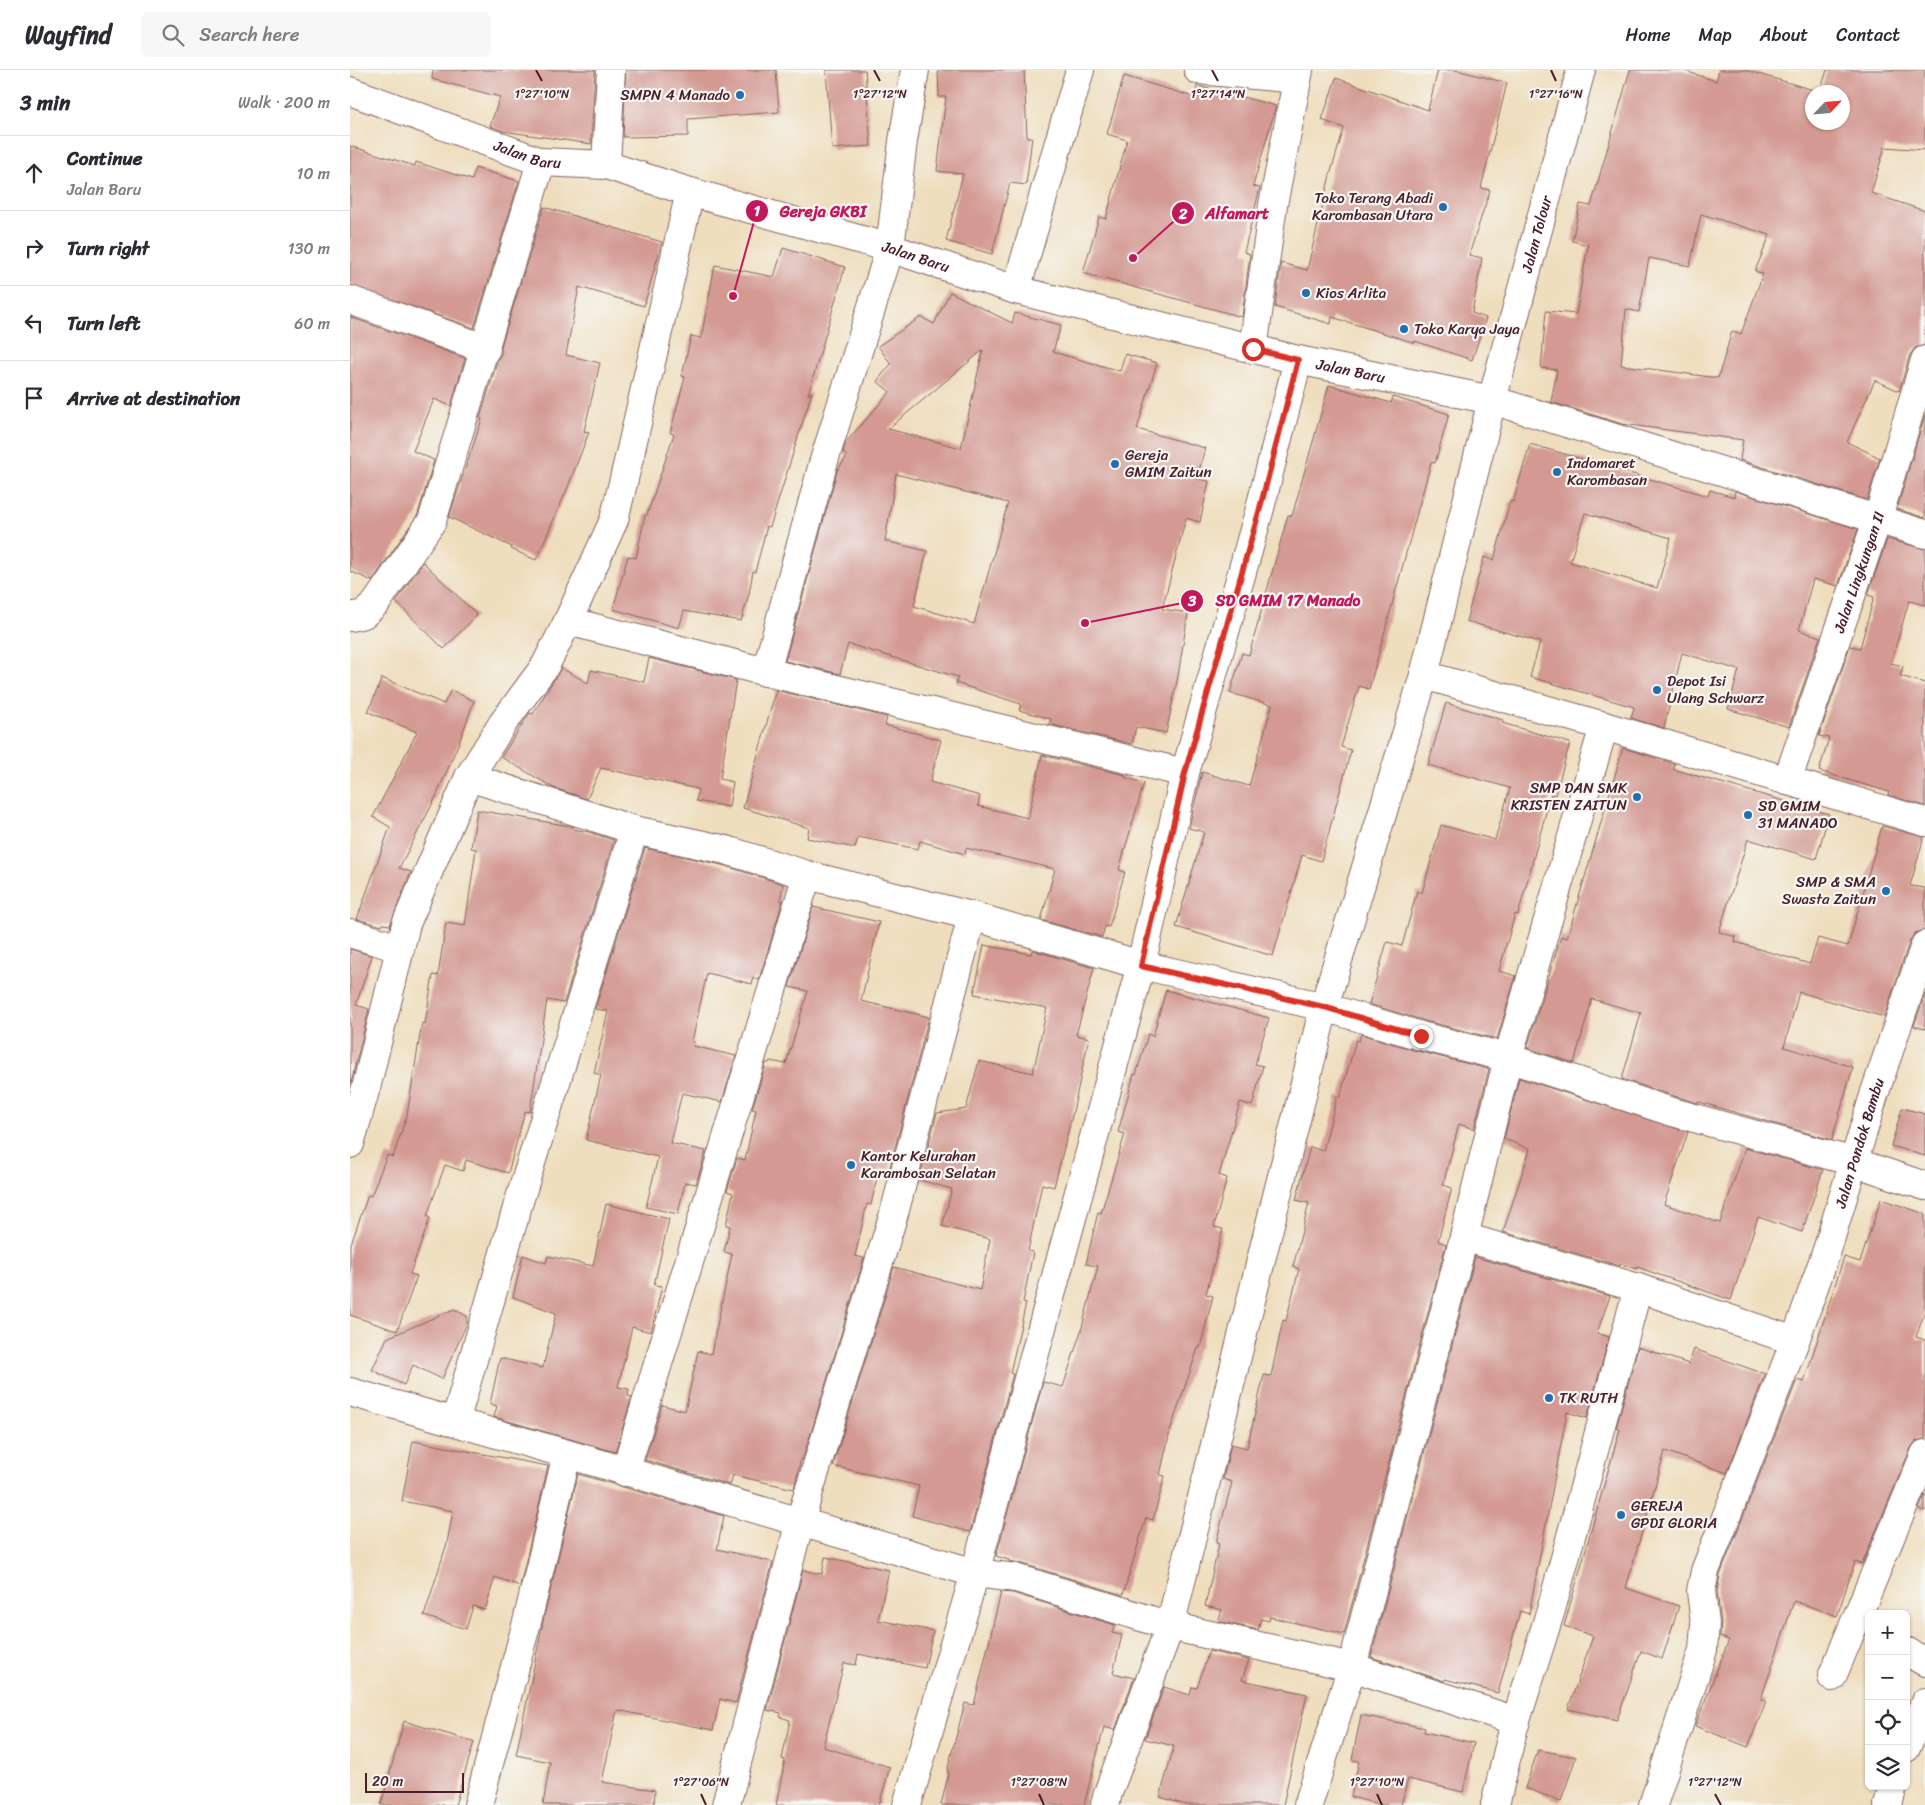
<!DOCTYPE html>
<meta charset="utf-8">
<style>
:root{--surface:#fff;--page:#f7f7f7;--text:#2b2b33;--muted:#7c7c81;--line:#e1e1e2}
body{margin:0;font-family:Sriracha,sans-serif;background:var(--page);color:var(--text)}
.controls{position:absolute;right:15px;bottom:15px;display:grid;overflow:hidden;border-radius:8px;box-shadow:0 1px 4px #0004}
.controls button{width:45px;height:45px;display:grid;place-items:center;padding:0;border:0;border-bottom:1px solid var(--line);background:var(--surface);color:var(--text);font:25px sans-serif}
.compass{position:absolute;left:1455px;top:15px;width:45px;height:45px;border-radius:50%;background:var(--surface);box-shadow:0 1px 4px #0004;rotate:64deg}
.scale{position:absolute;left:15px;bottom:12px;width:99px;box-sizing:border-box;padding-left:5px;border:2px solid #4a1f2b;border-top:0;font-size:14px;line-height:18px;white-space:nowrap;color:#4a1f2b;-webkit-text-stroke:4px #f6f6f2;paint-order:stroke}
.stop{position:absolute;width:15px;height:15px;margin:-11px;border:4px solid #d93025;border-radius:50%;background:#fff}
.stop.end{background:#d93025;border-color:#fff;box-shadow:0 1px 5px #0008}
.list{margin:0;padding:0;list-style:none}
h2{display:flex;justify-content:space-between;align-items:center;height:65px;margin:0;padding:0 20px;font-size:21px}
h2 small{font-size:16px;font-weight:400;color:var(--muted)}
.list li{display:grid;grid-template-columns:32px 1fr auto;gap:15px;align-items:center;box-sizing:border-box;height:75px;padding:0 20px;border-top:1px solid var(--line)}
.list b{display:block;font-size:19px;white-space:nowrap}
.list p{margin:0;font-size:16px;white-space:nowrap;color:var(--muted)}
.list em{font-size:16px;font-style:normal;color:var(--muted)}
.icon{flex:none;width:28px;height:28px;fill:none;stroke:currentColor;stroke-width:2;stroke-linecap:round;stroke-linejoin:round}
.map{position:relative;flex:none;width:1575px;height:1735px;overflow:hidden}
header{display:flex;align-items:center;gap:30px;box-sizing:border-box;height:70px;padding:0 25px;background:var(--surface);border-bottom:1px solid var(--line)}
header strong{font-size:24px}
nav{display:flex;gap:28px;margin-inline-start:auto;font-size:18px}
.search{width:350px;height:45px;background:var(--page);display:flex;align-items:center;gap:12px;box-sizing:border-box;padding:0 18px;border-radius:8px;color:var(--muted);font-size:19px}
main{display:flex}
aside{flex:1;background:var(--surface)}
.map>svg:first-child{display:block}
.building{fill:#d39992;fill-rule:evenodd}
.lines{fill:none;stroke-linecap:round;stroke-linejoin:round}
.minor-casing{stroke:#84625e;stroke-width:30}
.tertiary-casing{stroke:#84625e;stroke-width:30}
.minor{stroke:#fff;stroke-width:28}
.tertiary{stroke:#fff;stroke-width:28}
.route{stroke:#d93025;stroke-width:6}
.ticks{fill:none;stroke:#4a1f2b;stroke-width:2}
.poi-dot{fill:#1f6fb2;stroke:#f6f6f2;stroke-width:2}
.labels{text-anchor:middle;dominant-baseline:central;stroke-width:4.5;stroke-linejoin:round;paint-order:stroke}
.poi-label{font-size:15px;fill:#4a1f2b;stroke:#f6f6f2;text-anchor:start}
.street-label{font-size:15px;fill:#4a1f2b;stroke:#f6f6f2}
.ticks-label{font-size:12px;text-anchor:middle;fill:#4a1f2b;stroke:#f6f6f2;stroke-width:4.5;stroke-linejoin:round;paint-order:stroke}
.leader{fill:none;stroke:#c2185b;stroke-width:2}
.callout-dot{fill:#c2185b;stroke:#f6f6f2;stroke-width:2}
.mark-label{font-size:15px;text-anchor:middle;font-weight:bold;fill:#fff}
.callout-label{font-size:16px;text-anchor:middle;font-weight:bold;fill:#c2185b;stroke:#f6f6f2;stroke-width:4.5;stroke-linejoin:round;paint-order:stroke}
</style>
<header>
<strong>Wayfind</strong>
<div class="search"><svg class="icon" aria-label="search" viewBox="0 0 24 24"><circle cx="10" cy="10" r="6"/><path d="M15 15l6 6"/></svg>Search here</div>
<nav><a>Home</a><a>Map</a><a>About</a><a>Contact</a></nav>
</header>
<main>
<aside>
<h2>3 min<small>Walk · 200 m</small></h2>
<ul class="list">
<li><svg class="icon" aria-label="ahead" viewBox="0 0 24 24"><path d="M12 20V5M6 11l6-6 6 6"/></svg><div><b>Continue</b><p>Jalan Baru</p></div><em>10 m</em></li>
<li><svg class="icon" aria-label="right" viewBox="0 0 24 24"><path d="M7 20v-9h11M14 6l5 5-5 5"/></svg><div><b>Turn right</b></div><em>130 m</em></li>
<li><svg class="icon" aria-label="left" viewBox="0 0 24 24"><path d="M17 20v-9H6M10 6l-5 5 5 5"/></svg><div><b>Turn left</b></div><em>60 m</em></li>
<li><svg class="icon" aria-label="arrive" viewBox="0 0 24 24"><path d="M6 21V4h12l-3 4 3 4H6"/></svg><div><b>Arrive at destination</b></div></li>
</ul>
</aside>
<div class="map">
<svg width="1575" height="1735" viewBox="0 0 1575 1735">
<rect width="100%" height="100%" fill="#f6f6f2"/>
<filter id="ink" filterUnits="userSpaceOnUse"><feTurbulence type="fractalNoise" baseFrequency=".02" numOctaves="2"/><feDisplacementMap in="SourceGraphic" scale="10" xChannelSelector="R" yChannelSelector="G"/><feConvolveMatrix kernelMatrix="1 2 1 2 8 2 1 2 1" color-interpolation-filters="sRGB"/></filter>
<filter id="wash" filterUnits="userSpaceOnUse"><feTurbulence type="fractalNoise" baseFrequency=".0096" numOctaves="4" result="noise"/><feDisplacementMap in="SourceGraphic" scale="20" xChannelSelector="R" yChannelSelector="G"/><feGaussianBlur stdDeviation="1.12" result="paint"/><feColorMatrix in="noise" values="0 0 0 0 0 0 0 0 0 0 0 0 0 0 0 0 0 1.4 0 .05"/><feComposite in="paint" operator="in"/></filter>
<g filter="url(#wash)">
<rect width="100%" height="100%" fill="#efdebe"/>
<g id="blocks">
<path class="building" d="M83,0H245L241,74L153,61L140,56L150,27L82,9Z
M276,0H426L429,42L338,49V66L273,67Z
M476,0H515L521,76L482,79Z
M588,0H674L677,67H682L676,115L660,113L642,184L596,171L613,104L587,101L596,27H589Z
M1088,0H1106L1157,13L1131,118L1140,120L1119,185L1132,188L1122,243L1136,248L1122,290L1065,271V273L982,247L981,254L925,237L931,193L957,200L980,105L994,58L972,50L986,8L1078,40Z
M1280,0H1332L1366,11L1369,0H1395L1470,22L1477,0H1575V80L1535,77L1521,123L1575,141V275L1565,278L1560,285L1549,321L1525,310L1497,372L1530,388L1517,430L1390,390L1393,370L1272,354L1201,332L1207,300L1191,298L1196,241L1226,244L1238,175L1222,171L1230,134L1241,136ZM1462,22H1492V52H1462ZM1351,144L1420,165L1405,201L1413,204L1391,264L1382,261L1368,308L1271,295L1276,239L1289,242L1299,188L1340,196Z
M774,6L844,27L847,16H849L888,28L889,26L926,36L903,116L910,118L894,182L900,184L892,247L733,203L749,147L756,149L777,70L757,64Z
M0,76L65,96L66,92L122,110L125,98L169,111L124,258L0,215Z
M194,137L312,172L294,236L229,217L216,285L250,293L234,361L239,362L218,417L186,490L161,479L162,477L99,447L132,349L130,348L148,289L151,284V276Z
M433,178L495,197L458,325L462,322L420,457L417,456L405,502L403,501L399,524L391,551L334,541L329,558L263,539L278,486L286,488L295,445H297L324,364L320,363L335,307L332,306L341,266L351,268L365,195L424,207Z
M600,222L662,253L665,243L711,255L703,282L770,301L775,284L807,293L787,359L855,378L847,409L859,411L850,452L836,448L812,539L838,543L828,606L816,663L786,657L782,674L699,654L701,649L669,640L671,634L606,613L608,607L498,574L490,604L435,591L487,401L497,386L493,382L496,372L540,322L527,311L541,294L528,276L571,247L584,254ZM633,280L611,378L538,359ZM546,404L658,433L624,554L564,536L577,481L535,471Z
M0,247L115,288L101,336L84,329L63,381L84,390L68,444L22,511L0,501Z
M979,315L1041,333L1043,327L1099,344L1085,393L1081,392L1019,619L1009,616L991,677L1001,680L971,791L952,785L923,886L826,857L854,762L839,758L852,702L899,716L922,635L880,623L892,583L899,585L938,445L942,446Z
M1575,345V448L1547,439Z
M1180,374L1358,426L1360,420L1384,427L1385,421L1508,459L1488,516L1463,509L1449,560L1470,567L1439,657L1378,639L1389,600L1332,583L1314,658L1281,648L1284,637L1180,607L1190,572L1116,551L1134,487L1144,490L1160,431L1163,432ZM1235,443L1321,468L1307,518L1220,492Z
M1537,469L1575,479V535L1559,531L1541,593L1553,596L1550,606L1575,613V736L1538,725L1539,722L1469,701L1479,668L1469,666L1500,576L1510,578L1524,527L1518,525Z
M73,492L127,545L94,579L46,532Z
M299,588L386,610L370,709L383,712L379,737L346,731L348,719L251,698L237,729L204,718L151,687L180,643L183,644L211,598L238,613L241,600L294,612Z
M32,608L94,634L101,620L124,631L110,670L85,729L49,798L61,802L40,855L33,854L32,856L7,849L40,757L23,747L67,662L18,642Z
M426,620L537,647L535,655L591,670L580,712L630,726L628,736L678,748L692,685L775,705L774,707L794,713L769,800L775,802L759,857L755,856L752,867L691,850L705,799L616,778L615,784L570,771L568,779L508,767L505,778L457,768L459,758L393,738Z
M1096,633L1153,650L1152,653L1220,673L1205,725L1201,724L1168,845L1165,844L1149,901L1166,906L1147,969L1075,951L1019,934L1037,872L1052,876L1067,821L1072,823L1091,755L1145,770L1160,718L1078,695Z
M1273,678L1325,694L1323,699L1479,744L1466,789L1398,769L1369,862L1386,867L1385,872L1460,894L1468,868L1498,876L1532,756L1574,767L1560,816L1575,818V860L1565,863L1560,870L1534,947L1449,922L1434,977L1503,997L1482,1070L1349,1032L1348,1033L1324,1026L1272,1009L1291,943L1242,929L1224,993L1177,978L1211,866L1217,868Z
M127,740L220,756L224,757L223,759L239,762L264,770L214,933L197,930L180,1042L175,1041L158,1103L116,1090L113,1101L95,1095L77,1146L80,1148L60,1204L67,1206L47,1261L0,1245V1177L18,1125L21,1126L37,1085L43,1087L57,1045L72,953L75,954L83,905L88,906L96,853L115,856L126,779L121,778Z
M295,778L372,795L433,814L430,830H433L409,910L403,908L402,914L357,903L342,972H344L343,976L386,986L372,1032L332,1023L320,1073L356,1081L346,1114L335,1112L328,1144L296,1137L308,1087L236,1070L251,1005L244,1003L258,941L245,939Z
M463,837L529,852L511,931L579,947L539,1101L529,1098L521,1135L517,1134L505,1186L514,1188L453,1389L451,1388L444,1419L383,1405L380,1415L295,1390L312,1335L335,1341L348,1281L361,1284L382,1184L374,1182L380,1156L376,1155L383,1123L377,1121L387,1088L395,1090L406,1040L402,1039L416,993H419L420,991L436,994L458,921L439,917Z
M634,875L681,884L682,880L744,898L726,965L739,968L722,1046L704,1117L692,1114L678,1181L683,1182L673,1232L676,1233L660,1303L663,1304L620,1462L562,1446L569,1416L483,1396L544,1197L630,1220L640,1169L592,1156L602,1119L569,1110L587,1043L616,1039L629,991L683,1003L697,938L624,924Z
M0,879L22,886L6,935L19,939L0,1017Z
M816,920L919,948L905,994L913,996L902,1036L890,1032L869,1105L877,1108L864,1157L873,1159L856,1224L863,1226L850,1278H848L820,1361L810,1405L815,1406L803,1450L796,1448L773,1525L670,1493L659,1491V1490L646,1486L693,1312L713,1317L731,1261L748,1196L736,1194L748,1142L751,1143L775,1064L768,1062L784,1004L786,1005L798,964L803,966Z
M1575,924V959L1564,956Z
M1011,964L1067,981L1139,999L1124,1059L1109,1054L1093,1115L1102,1118L1088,1171L1096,1174L994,1564L920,1547L919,1551L911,1549L908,1560L868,1551L872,1540L855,1536L869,1474L866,1473L882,1412L873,1409L881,1374L897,1378L914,1305L921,1306L933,1250L936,1251L949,1199L943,1197L959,1133L946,1130L960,1077L973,1081L987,1026L990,1027L1006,970L1009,971Z
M1169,1008L1338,1062L1314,1134L1370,1153L1395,1078L1473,1100L1452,1162L1408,1147L1381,1230L1287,1197V1199L1271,1194L1270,1196L1153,1162L1180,1079L1154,1069Z
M1552,1038L1575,1044V1086L1541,1076Z
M1531,1129L1575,1144V1241L1566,1267L1575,1270V1369L1566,1371L1561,1378L1512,1494L1505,1492L1487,1546L1444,1531L1411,1629L1416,1631L1398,1677L1345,1656L1379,1570L1370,1567L1371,1552L1367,1522L1370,1505L1447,1310L1454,1312L1494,1187L1510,1192Z
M256,1134L319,1149L304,1215L312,1216L301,1262L282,1257L268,1317L279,1319L278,1326L282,1327L265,1382L144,1347L147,1336L140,1334L150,1288L193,1298L206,1243L163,1227L173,1185L196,1193L198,1186L243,1196Z
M1125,1187L1260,1226L1247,1263L1259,1267L1237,1348L1217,1342L1179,1544L1170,1541L1148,1623L1095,1609L1094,1611L1091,1610L1021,1587Z
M104,1239L117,1246V1253L92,1309L63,1295L54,1315L22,1300L37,1268Z
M1288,1277L1339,1294L1344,1279L1415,1304L1377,1403L1315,1381L1276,1518L1329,1536L1312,1589L1291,1581L1267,1650L1218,1639L1243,1566L1214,1556L1270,1359L1266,1358Z
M63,1371L198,1396L170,1516L145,1507L135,1540L123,1536L116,1559L74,1546L97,1473L103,1441L52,1431Z
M228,1404L374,1446L367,1479L423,1492L386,1633L370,1629L363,1660L267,1640L252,1712L305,1720L304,1735H193L200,1692L166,1685L194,1547Z
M1575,1425V1441L1569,1439Z
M475,1487L539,1500L528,1550L583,1561L575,1598L508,1584L506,1595L494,1593L473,1677L540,1697L529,1735H426L435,1690L432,1689L440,1650L430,1647L431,1643L417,1640L453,1500L472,1504Z
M651,1522L663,1523L765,1555L762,1563L772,1565L763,1603L784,1608L765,1660L754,1657L734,1735H591L599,1702L597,1701L615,1633L624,1635Z
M859,1581L899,1590L892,1610L957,1624L933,1735H836L810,1727L824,1676L795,1669L814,1617L840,1625L842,1617L847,1618Z
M1011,1645L1075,1658L1074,1662L1124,1673L1113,1722L1058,1709L1051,1735H1033L1001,1727L1009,1691L1002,1690Z
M54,1651L124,1672L105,1735H31Z
M1188,1680L1226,1687L1211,1731L1175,1718Z"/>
</g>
</g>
<g filter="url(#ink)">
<use href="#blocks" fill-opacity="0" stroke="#84625e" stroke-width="1"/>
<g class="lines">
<g class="minor-casing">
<g id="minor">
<path d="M848,0L947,9"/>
<path d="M256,95L261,0"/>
<path d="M666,220L730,0"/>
<path d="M0,230L136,279"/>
<path d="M903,279L923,135L949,0"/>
<path d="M0,547L14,544L26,533L82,451L191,92"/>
<path d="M218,551L416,602L835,703"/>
<path d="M416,602L473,394L540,178L553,71L565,0"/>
<path d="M1074,605L1254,656L1575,752"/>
<path d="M119,707L284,760L376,780L457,805L622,846L791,895L974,937L1071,966L1158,988L1319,1041L1504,1092L1575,1116"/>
<path id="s1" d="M1437,711L1528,448L1575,290"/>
<path d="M0,863L49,878"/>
<path d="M0,1074L17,1014L56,854L119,707L153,653L195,596L218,551L264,450L280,384L340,122"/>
<path d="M1114,1167L1158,988L1254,656"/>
<path d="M0,1322L217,1384L625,1503L666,1508L820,1556L1002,1597L1166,1651"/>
<path d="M105,1352L167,1138L284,760"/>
<path d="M275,1402L457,805"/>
<path d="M1556,1581L1575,1592"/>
<path d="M1482,1607L1575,1384"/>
<path d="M1556,1678L1575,1632"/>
<path d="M128,1735L178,1548L217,1384"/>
<path d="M376,1735L450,1451L545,1140L622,846"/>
<path d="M557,1735L625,1503L791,895L835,703L909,442L948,290"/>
<path d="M755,1735L758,1723L820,1556L974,937L1074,605L1142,330L1575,464"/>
<path d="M958,1735L1002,1597L1114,1167L1288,1218L1445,1271"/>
<path d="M1145,1735L1163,1660L1201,1540L1288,1218"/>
<path id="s2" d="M1303,1735L1353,1580L1355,1554L1351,1521L1355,1501L1445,1271L1477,1180L1525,1022L1575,875"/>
<path d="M1538,1735L1543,1716"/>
</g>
</g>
<g class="tertiary-casing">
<g id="tertiary">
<path id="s3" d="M0,21L191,92L256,95L340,122L540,178L666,220L948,290L1142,330L1231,0"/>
</g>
</g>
<use href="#minor" class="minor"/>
<use href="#tertiary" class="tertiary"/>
</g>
</g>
<g class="lines" filter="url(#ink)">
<path class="route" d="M903,279L948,290L909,442L835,703L791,896L974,937L1071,966"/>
</g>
<path class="ticks" d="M186,0L192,11M524,0L530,11M862,0L868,11M1201,0L1206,11M351,1724L356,1735M689,1724L694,1735M1027,1724L1032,1735M1365,1724L1371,1735"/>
<g class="poi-dot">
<circle cx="390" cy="25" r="5"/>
<circle cx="1093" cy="137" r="5"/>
<circle cx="956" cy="223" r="5"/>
<circle cx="1054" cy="259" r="5"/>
<circle cx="765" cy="394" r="5"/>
<circle cx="1207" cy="402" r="5"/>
<circle cx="1307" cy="620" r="5"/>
<circle cx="1287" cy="727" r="5"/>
<circle cx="1398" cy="745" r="5"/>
<circle cx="1536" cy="821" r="5"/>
<circle cx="501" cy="1095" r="5"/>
<circle cx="1199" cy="1328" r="5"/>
<circle cx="1271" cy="1445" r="5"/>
</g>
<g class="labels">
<g class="poi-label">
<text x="380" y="25" text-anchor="end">SMPN 4 Manado</text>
<text x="1083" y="128" text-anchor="end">Toko Terang Abadi<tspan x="1083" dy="17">Karombasan Utara</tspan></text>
<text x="966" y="223">Kios Arlita</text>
<text x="1064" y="259">Toko Karya Jaya</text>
<text x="775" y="385">Gereja<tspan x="775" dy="17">GMIM Zaitun</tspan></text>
<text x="1217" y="393">Indomaret<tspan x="1217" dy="17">Karombasan</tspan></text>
<text x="1317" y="611">Depot Isi<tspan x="1317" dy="17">Ulang Schwarz</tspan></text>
<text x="1277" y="718" text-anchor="end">SMP DAN SMK<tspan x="1277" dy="17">KRISTEN ZAITUN</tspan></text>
<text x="1408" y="736">SD GMIM<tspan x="1408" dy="17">31 MANADO</tspan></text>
<text x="1526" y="812" text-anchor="end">SMP &amp; SMA<tspan x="1526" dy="17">Swasta Zaitun</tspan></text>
<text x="511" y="1086">Kantor Kelurahan<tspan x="511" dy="17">Karambosan Selatan</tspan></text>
<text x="1209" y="1328">TK RUTH</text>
<text x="1281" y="1436">GEREJA<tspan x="1281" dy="17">GPDI GLORIA</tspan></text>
</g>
<g class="street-label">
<text stroke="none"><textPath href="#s3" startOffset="189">Jalan Baru</textPath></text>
<text stroke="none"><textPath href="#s3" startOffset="1358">Jalan Tolour</textPath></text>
<text stroke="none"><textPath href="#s3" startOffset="592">Jalan Baru</textPath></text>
<text stroke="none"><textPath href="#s3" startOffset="1042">Jalan Baru</textPath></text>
<text stroke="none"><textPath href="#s1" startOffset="221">Jalan Lingkungan II</textPath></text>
<text stroke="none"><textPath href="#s2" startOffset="698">Jalan Pondok Bambu</textPath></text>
</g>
</g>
<g class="ticks-label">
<text x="192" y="28">1°27'10"N</text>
<text x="530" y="28">1°27'12"N</text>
<text x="868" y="28">1°27'14"N</text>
<text x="1206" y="28">1°27'16"N</text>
<text x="351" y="1716">1°27'06"N</text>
<text x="689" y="1716">1°27'08"N</text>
<text x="1027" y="1716">1°27'10"N</text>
<text x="1365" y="1716">1°27'12"N</text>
</g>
<path class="leader" d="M383 226L407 141M783 188L833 143M735 553L842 531"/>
<g class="callout-dot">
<circle cx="383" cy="226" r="5"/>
<circle cx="783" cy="188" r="5"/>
<circle cx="735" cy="553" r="5"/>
<circle cx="407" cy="141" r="12"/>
<circle cx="833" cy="143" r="12"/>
<circle cx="842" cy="531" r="12"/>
</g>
<g class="mark-label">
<text x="407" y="146">1</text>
<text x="833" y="149">2</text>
<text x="842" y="536">3</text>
</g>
<g class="callout-label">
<text x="473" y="147">Gereja GKBI</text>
<text x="887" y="149">Alfamart</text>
<text x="938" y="536">SD GMIM 17 Manado</text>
</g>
</svg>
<div class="controls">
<button>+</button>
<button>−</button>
<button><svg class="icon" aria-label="locate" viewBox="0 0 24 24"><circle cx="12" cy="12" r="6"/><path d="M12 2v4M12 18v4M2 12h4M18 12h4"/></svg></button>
<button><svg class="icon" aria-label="layers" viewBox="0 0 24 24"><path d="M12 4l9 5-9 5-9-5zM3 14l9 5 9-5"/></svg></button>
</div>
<svg class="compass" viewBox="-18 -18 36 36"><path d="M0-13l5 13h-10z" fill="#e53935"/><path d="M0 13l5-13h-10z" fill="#7c7c81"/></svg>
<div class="scale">20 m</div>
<div class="stop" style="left:903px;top:279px"></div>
<div class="stop end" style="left:1071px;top:966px"></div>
</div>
</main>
